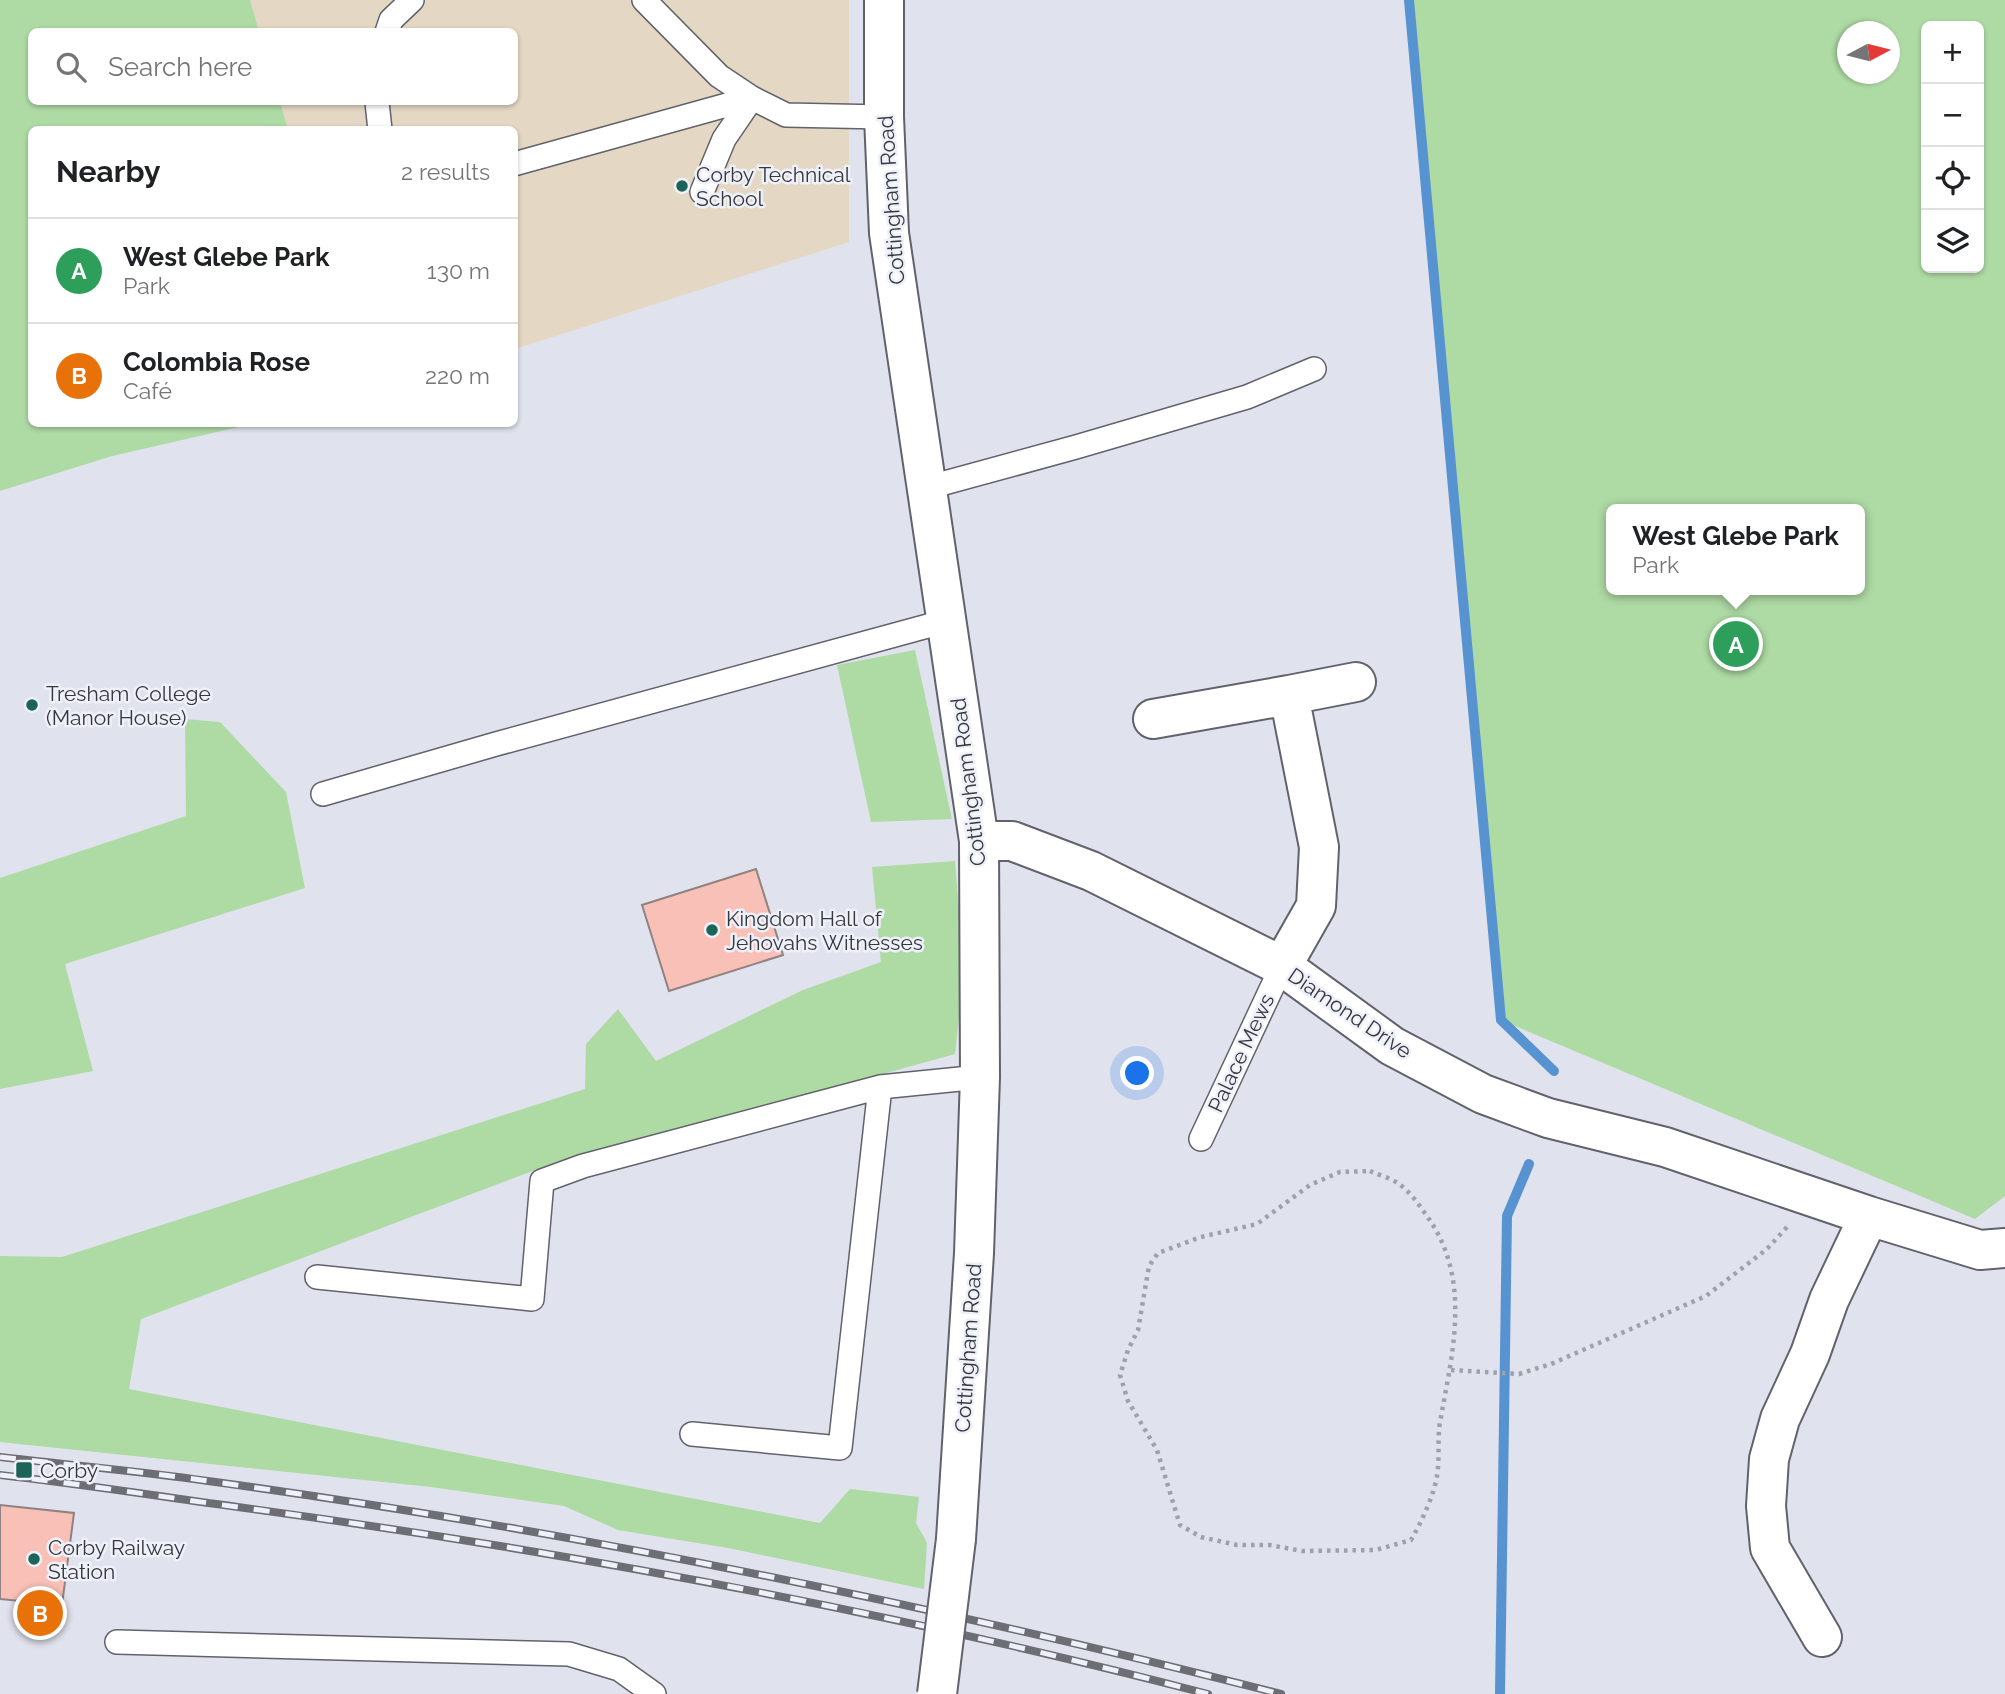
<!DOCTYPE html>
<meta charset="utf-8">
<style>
:root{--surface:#fff;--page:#f6f6f6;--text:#202124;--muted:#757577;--line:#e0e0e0;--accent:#1a73e8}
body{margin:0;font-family:Raleway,sans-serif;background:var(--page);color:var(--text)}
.controls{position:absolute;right:21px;top:21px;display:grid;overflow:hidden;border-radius:10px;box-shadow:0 2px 5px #0004}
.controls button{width:63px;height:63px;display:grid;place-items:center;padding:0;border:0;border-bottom:2px solid var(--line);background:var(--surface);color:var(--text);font:35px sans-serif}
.compass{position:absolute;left:1837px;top:21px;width:63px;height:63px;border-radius:50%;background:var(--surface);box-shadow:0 2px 5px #0004;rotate:83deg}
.you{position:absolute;left:1138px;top:1074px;width:24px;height:24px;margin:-18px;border:5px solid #fff;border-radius:50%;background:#1a73e8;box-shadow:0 0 0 10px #1a73e833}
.badge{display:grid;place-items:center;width:46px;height:46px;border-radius:50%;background:var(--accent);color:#fff;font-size:23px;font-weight:700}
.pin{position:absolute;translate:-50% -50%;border:4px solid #fff;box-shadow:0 2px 7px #0006}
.popup{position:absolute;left:1606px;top:504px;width:259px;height:91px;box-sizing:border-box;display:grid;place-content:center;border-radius:10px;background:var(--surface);filter:drop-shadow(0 2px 5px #0005);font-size:23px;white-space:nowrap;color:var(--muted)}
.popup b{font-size:26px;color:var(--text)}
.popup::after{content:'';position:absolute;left:50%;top:100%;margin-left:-14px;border:14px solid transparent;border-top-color:var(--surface)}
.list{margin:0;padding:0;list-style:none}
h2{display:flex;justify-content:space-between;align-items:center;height:91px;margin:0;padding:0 28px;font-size:30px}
h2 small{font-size:23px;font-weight:400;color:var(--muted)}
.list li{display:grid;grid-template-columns:46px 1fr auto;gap:21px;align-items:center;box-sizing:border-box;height:105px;padding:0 28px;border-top:2px solid var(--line)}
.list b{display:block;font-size:26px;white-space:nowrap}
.list p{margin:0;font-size:23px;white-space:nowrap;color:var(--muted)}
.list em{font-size:23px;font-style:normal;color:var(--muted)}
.icon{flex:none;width:38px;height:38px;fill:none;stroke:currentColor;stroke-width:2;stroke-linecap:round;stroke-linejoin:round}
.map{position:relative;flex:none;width:2005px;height:1694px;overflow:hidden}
.search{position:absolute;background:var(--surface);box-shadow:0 2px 5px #0004;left:28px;top:28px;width:490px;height:77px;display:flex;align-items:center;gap:18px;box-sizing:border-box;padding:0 24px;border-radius:10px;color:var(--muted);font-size:26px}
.panel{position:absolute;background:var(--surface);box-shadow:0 2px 5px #0004;left:28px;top:126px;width:490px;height:301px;border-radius:10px}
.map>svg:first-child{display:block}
.education{fill:#e4d8c4}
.green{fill:#aedaa4;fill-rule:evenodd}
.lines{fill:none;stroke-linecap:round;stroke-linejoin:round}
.stream{stroke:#5793d0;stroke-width:10}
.building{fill:#f8c0b7;stroke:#8e8381;stroke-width:2}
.service-casing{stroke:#61626b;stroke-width:26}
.minor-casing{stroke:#61626b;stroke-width:42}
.tertiary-casing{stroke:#61626b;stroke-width:42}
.path{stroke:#9fa1a9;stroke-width:4.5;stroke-dasharray:3.5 5;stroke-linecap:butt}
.service{stroke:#fff;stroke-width:23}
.minor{stroke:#fff;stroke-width:38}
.tertiary{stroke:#fff;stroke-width:38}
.rail-casing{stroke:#6c6e74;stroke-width:8}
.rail{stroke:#eef0fa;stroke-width:5;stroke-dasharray:16;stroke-linecap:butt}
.tertiary-bridge-casing{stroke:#61626b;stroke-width:42;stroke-linecap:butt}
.tertiary-bridge{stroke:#fff;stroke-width:38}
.poi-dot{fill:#1c6458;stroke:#eef0fa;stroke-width:2.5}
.labels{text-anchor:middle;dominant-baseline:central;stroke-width:5;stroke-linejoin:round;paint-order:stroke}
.poi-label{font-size:21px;fill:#37383c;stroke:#eef0fa;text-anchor:start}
.street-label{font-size:21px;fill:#37383c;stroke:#eef0fa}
</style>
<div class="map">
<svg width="2005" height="1694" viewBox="0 0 2005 1694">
<rect width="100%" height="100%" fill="#e0e2ed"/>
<path class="education" d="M250,0H849V242L515,349L514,130L288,129L280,102H514V32L259,31Z"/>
<path class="green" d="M0,0H250L259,31L32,32V102H280L288,129L32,130V424H252L112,456L0,491Z
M1409,0H2005V1196L1975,1219L1501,1020ZM1926,26H1979V268H1926ZM1848,32H1890V74H1848ZM1860,509V590H1612V509Z
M915,650L952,819L871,822L837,665Z
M185,719L220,722L286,792L305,888L65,964L93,1071L0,1089V878L186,816Z
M955,861L959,913L965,961L955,1054L538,1169L141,1319L129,1389L820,1523L850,1489L919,1497L916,1523L927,1543L924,1589L728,1548L618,1530L564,1506L431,1487L0,1442V1256L62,1257L585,1089L586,1044L618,1009L656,1061L803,990L881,962L872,867Z"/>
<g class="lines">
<path class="stream" d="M1409,0L1501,1020L1554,1071
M1500,1694L1507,1216L1529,1164"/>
</g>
<path class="building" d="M756,869L783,955L669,991L642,905Z
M0,1505L74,1513L62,1605L0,1599Z"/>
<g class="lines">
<g class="service-casing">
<path id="service" d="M644,0L719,76L752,98L786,115L884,117
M387,32L391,20L412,0
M377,102L380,130
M514,164L752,98
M702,192L724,139L752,98
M926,488L1076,447L1247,397L1314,369
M323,794L496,744L946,621
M1201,1139L1282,966
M317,1277L532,1299L542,1181L583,1166L880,1087L980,1077
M692,1434L840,1448L880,1087
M117,1642L569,1654L619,1669L654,1694"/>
</g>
<g class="minor-casing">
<path id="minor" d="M1289,695L1356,682
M1153,719L1289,695L1319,847L1316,906L1282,966
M979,841H1012L1091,871L1282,966L1392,1046L1483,1094L1548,1118L1665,1147L1869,1216L1980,1250L2005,1248
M1822,1637L1770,1548L1766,1506L1769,1459L1780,1419L1810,1354L1829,1300L1869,1216"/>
</g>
<g class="tertiary-casing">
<path id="tertiary" d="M884,0V117L889,233L979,841L980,1077L974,1253L956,1539"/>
</g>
<path class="path" d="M1370,1171C1379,1175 1391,1178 1399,1184C1409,1191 1417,1202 1424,1212C1473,1276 1453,1350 1440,1422C1437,1440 1440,1458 1437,1476C1434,1495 1421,1523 1411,1540L1376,1550L1302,1551L1270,1545H1237L1201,1537L1180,1525L1157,1450L1128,1401L1120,1375L1128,1350L1138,1330L1149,1266L1158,1253L1201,1237L1257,1224L1310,1185L1340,1172Z
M1451,1370L1519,1374L1551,1364L1706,1296L1767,1249L1787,1227"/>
<use href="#service" class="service"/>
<use href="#minor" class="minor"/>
<use href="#tertiary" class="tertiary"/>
<g class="rail-casing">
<path id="rail" d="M0,1457C69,1465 139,1471 208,1481C570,1530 927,1604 1281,1694
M0,1475C82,1484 163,1497 245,1508C569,1552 891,1611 1208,1694"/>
</g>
<use href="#rail" class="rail"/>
<g class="tertiary-bridge-casing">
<path id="tertiary-bridge" d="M937,1694L956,1539"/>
</g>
<use href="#tertiary-bridge" class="tertiary-bridge"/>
</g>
<g class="poi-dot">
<circle cx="682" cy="186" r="7"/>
<circle cx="32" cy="705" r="7"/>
<circle cx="712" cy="930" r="7"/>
<rect x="15" y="1461" width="18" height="18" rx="3.5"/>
<circle cx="34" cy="1559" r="7"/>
</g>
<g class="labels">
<g class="poi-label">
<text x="696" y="174">Corby Technical<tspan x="696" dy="24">School</tspan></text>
<text x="46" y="693">Tresham College<tspan x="46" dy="24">(Manor House)</tspan></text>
<text x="726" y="918">Kingdom Hall of<tspan x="726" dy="24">Jehovahs Witnesses</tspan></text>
<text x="40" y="1470">Corby</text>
<text x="48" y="1547">Corby Railway<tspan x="48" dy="24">Station</tspan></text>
</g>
<g class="street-label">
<text transform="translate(891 200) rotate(-94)">Cottingham Road</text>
<text transform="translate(968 782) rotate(-97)">Cottingham Road</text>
<text transform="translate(1350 1013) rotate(34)">Diamond Drive</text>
<text transform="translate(1241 1053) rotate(-65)">Palace Mews</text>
<text transform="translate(968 1348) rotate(-86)">Cottingham Road</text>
</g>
</g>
</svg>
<div class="controls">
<button>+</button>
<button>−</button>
<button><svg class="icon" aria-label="locate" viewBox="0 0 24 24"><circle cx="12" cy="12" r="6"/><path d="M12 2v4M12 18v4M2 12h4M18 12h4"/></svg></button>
<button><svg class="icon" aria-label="layers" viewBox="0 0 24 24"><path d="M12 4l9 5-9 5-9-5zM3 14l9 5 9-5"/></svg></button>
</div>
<svg class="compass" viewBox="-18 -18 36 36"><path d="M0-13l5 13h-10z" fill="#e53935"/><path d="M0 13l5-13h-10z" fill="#757577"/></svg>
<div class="you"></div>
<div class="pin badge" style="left:1736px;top:644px;background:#2e9e5b">A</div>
<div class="popup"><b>West Glebe Park</b>Park</div>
<div class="pin badge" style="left:40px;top:1613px;background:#e8710a">B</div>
<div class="search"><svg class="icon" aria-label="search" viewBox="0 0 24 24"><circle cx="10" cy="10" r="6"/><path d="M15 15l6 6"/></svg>Search here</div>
<section class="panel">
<h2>Nearby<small>2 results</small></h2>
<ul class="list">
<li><span class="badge" style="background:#2e9e5b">A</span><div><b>West Glebe Park</b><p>Park</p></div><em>130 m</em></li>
<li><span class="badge" style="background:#e8710a">B</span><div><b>Colombia Rose</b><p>Café</p></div><em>220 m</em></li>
</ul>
</section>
</div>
